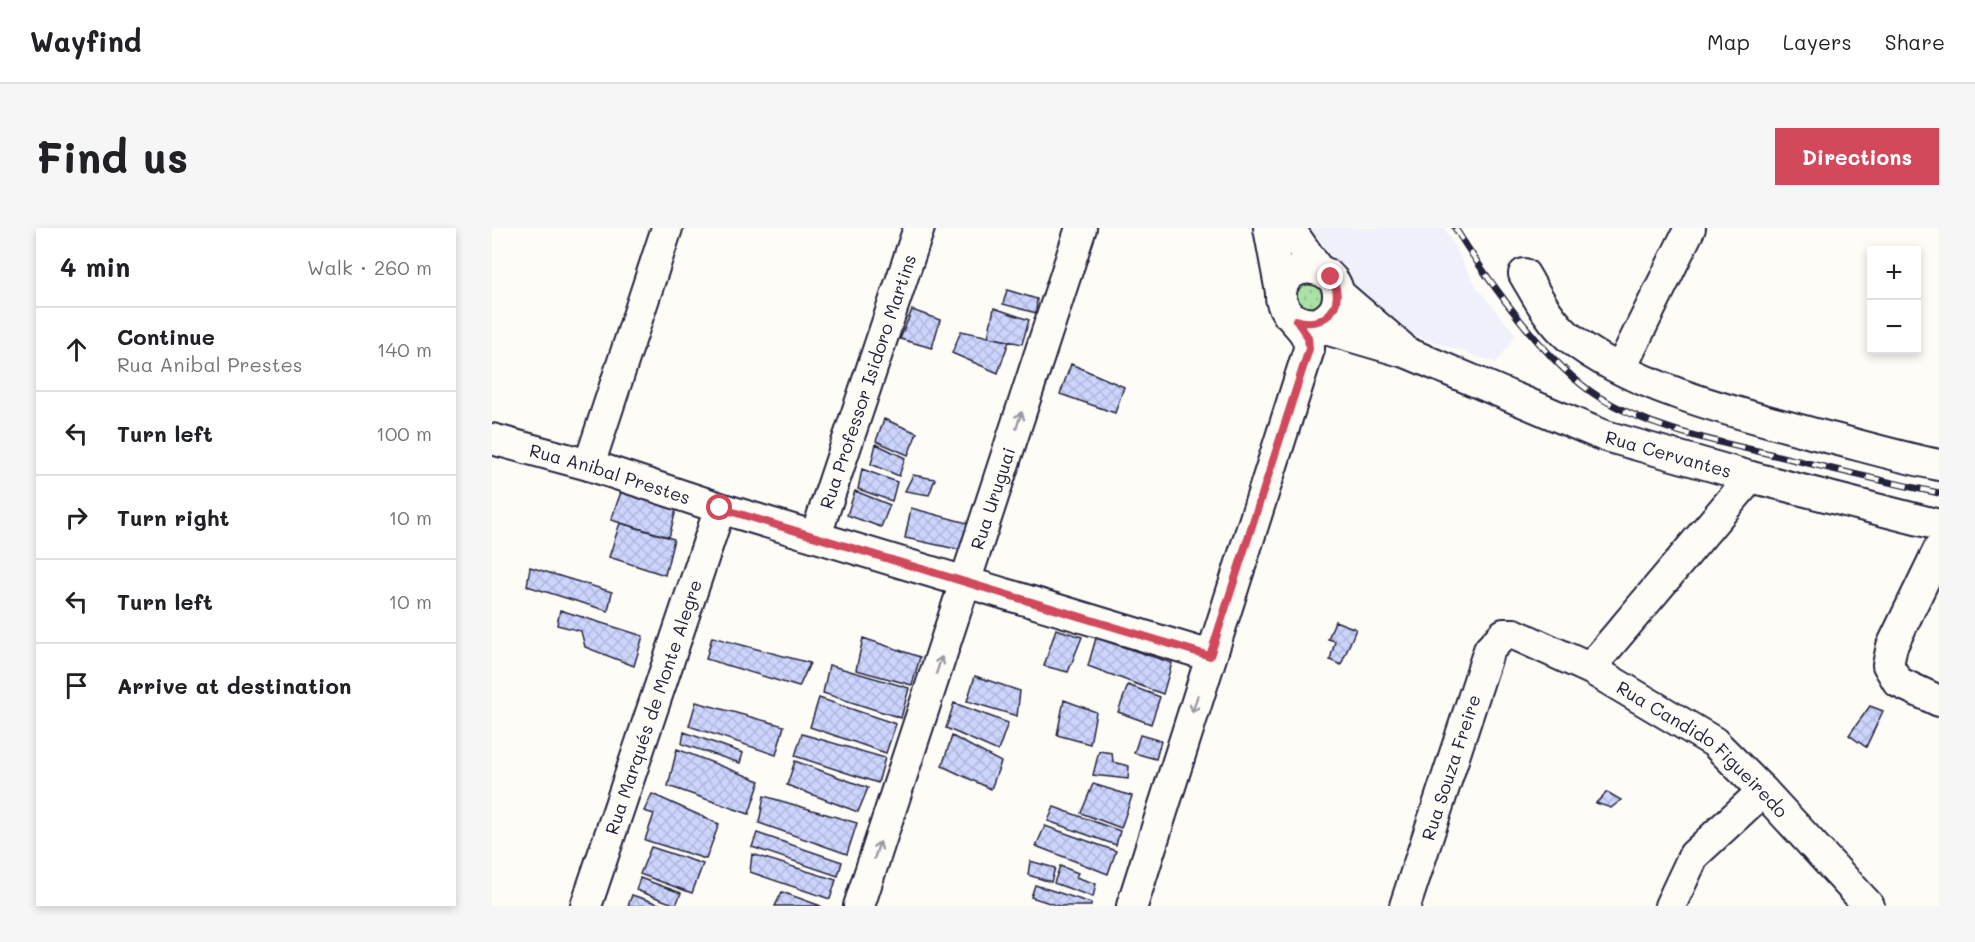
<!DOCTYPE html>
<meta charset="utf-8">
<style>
:root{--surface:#fff;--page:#f6f6f6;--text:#202124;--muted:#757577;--line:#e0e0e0;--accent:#d1495b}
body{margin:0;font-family:Mali,sans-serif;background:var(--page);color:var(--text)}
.controls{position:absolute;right:18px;top:18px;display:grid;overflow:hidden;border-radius:0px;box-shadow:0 3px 9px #0003}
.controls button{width:54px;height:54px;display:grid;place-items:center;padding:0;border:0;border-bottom:2px solid var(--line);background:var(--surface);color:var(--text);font:30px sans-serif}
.stop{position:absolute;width:18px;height:18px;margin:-14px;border:4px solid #d1495b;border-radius:50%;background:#fff}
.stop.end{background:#d1495b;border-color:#fff;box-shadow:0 2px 6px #0008}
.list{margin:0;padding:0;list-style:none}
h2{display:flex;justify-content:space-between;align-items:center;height:78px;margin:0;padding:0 24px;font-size:26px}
h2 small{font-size:20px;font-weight:400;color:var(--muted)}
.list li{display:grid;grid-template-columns:39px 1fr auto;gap:18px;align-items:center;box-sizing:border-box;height:84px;padding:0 24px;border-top:2px solid var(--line)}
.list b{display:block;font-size:22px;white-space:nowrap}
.list p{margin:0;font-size:20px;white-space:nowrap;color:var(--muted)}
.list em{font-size:20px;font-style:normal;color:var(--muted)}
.icon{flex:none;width:33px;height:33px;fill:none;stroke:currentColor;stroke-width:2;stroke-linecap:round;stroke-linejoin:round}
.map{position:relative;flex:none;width:1447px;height:678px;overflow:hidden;border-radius:0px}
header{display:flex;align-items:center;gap:36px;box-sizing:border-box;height:84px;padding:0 30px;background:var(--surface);border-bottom:2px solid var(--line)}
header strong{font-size:28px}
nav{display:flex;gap:33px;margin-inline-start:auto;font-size:21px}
.intro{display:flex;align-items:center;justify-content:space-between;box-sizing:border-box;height:144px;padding:0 36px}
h1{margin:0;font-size:42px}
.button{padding:15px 27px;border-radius:0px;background:var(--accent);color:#fff;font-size:21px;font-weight:700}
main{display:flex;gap:36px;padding:0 36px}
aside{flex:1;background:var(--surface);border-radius:0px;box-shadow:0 3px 9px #0003}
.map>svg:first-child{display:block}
.built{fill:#eff0f9}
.park{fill:url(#park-dots);stroke:#668270;stroke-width:1.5}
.building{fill:url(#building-cross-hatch);stroke:#22223b;stroke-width:1.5}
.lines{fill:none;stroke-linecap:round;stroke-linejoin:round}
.minor-casing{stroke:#22223b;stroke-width:34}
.minor{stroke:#fdfcf7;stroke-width:30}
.rail-casing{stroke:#22223b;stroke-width:7}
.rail{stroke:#fdfcf7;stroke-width:4.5;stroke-dasharray:14;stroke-linecap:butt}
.oneway{stroke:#9a9aa2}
.route{stroke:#d1495b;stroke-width:8}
.labels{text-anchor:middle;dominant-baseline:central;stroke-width:5;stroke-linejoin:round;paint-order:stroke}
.street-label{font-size:18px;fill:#22223b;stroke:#fdfcf7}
</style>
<header>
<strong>Wayfind</strong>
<nav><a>Map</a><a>Layers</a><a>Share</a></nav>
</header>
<div class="intro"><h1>Find us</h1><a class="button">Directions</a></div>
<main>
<aside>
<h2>4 min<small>Walk · 260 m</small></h2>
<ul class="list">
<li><svg class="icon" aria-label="ahead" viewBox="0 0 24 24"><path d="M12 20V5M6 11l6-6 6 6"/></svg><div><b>Continue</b><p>Rua Anibal Prestes</p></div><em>140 m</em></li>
<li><svg class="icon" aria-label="left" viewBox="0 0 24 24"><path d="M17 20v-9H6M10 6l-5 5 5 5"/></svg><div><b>Turn left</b></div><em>100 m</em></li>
<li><svg class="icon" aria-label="right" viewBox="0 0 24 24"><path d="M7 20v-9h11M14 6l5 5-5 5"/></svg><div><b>Turn right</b></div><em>10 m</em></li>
<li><svg class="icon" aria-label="left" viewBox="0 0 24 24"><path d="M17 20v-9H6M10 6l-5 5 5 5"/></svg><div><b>Turn left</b></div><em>10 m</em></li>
<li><svg class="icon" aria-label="arrive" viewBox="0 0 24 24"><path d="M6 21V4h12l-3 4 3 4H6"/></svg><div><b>Arrive at destination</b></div></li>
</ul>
</aside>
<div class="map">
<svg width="1447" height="678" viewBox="0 0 1447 678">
<defs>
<pattern id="park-dots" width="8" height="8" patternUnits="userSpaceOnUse" patternTransform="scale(1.5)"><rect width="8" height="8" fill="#abe2a5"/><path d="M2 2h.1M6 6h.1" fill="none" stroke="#93c28f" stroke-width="1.8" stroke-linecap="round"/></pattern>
<pattern id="building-cross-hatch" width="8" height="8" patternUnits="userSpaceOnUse" patternTransform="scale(1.5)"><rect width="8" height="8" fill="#cdd5fd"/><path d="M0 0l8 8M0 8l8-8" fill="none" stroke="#b0b7da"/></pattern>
</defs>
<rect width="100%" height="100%" fill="#fdfcf7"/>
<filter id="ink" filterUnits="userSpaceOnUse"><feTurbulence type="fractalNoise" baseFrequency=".0167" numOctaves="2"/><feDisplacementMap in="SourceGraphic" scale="12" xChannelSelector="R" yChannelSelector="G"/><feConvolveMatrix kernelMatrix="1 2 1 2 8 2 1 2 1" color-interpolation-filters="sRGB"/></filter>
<g filter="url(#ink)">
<path class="built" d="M819,0H952L986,61L1024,107L1004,135L905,101L856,52Z"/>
<path class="park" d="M830,52L834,77L812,86L798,63L801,57Z"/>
<path class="building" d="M515,62L545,71L544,85L511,76Z
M502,80L537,92L530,116L496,109Z
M420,82L448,92L440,120L408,111Z
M469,103L517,113L506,145L460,125Z
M579,136L632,159L623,185L568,166Z
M392,191L425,205L416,227L384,213Z
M384,216L413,230L407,248L379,236Z
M370,241L405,254L400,273L366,261Z
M421,247L443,251L437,267L413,263Z
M363,263L398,277L389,299L355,287Z
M129,264L184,282L177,309L119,292Z
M419,280L475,295L469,322L413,310Z
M128,295L182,311L173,347L117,329Z
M38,339L120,364L116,383L35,358Z
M68,382L151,408L142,438L93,419L89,403L65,397Z
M843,393L864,401L849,437L838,432L843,413L836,411Z
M564,401L590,409L576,444L552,438Z
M220,409L318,435L307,459L214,431Z
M371,410L428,429L420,457L364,442Z
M604,410L680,435L671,466L596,438Z
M337,437L417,460L409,490L331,465Z
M483,448L528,463L525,488L475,473Z
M636,457L668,469L659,496L626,484Z
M327,470L404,496L394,525L318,499Z
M572,472L604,484L598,516L565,507Z
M204,474L292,498L284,527L197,498Z
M462,475L516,495L506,523L454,500Z
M1378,478L1391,483L1374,519L1357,507Z
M192,504L251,525L248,535L190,516Z
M310,506L393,530L386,555L303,528Z
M648,507L669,513L664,531L642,525Z
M460,508L509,534L499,561L450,538Z
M185,521L268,553L257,586L176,558Z
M607,523L620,525L621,534L637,538L636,551L601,547Z
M303,533L376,560L366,584L295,557Z
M601,556L640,568L629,600L589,585Z
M1115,564L1129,572L1119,580L1104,575Z
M160,566L227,596L214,631L153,612L162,586L152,583Z
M272,568L365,595L355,626L267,595Z
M562,579L628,603L624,617L556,593Z
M553,598L624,623L616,646L544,618Z
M265,605L350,634L346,648L260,619Z
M159,619L211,636L200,665L148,646Z
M260,626L344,652L338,671L258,644Z
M538,633L563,640L559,654L536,647Z
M568,638L586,645L584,649L604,656L601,669L562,655Z
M148,650L189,665L184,677L144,662Z
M543,657L599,675V678H567L539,669Z
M290,664L329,678H283Z
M140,667L173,678H136Z"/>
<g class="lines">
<g class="minor-casing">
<g id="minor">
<path d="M777,0L789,64"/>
<path d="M797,0L825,40"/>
<path d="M1032,46C1045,68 1057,92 1077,109C1137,159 1252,187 1327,207C1367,217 1407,229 1447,237"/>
<path d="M846,65L909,119"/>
<path id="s1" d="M813,95L916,125L1110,207L1259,249L1447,297"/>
<path d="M1129,140L1198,0"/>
<path id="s2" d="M0,211L97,237L228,280L719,428"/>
<path d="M97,237L175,0"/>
<path id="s3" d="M324,307L427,0"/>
<path d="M1447,321L1400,418L1396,437L1406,454L1447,473"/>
<path d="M1103,434L1259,249"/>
<path id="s4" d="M94,678L228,280"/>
<path id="s5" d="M367,678L589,0"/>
<path d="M640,678L817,121C818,97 787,89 789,65C793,26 855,37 845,75C843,82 837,89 830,93C818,99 806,94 796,86"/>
<path id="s6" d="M913,678L997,422L1012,406H1022L1099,441L1222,514L1271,563L1377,678"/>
<path d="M1178,678L1202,627L1271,563"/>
</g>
</g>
<use href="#minor" class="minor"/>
<g class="rail-casing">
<path id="rail" d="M963,0C995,51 1056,138 1107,169C1157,200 1218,212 1274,225C1332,239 1389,253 1447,265"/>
</g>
<use href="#rail" class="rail"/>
</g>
<defs><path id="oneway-shaft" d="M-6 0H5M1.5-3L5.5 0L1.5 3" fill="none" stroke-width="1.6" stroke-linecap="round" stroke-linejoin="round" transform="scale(1.5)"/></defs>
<g class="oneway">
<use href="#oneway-shaft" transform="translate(527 192) rotate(-72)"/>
<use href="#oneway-shaft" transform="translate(447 437) rotate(-72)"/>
<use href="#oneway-shaft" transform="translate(703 476) rotate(107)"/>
<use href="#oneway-shaft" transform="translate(385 622) rotate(-72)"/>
</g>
</g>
<g class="lines" filter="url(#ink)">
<path class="route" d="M228,280L718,428L817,121L816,109L804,92C833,102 856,76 839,49"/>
</g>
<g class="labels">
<g class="street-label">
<text stroke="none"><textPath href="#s3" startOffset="162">Rua Professor Isidoro Martins</textPath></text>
<text stroke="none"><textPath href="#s1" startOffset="387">Rua Cervantes</textPath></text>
<text stroke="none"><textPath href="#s2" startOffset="123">Rua Anibal Prestes</textPath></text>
<text stroke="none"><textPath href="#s5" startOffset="429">Rua Uruguai</textPath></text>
<text stroke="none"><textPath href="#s4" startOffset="210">Rua Marqués de Monte Alegre</textPath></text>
<text stroke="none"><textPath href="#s6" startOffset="524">Rua Candido Figueiredo</textPath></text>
<text stroke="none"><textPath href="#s6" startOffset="146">Rua Souza Freire</textPath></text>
</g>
</g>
</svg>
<div class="controls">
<button>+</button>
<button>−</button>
</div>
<div class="stop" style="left:228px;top:280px"></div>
<div class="stop end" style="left:839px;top:49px"></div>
</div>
</main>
